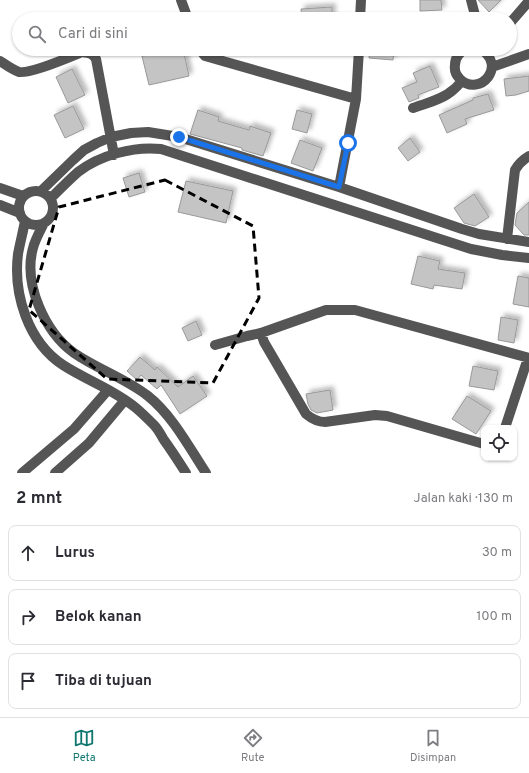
<!DOCTYPE html>
<html lang="id">
<meta charset="utf-8">
<style>
:root{--surface:#fff;--page:#f2f2f3;--text:#2b2b33;--muted:#7c7c81;--line:#e1e1e2;--accent:#0f766e}
body{margin:0;font-family:Overpass,sans-serif;background:var(--page);color:var(--text)}
.controls{position:absolute;right:12px;bottom:12px;display:grid;overflow:hidden;border-radius:8px;box-shadow:0 1px 3px #0004}
.controls button{width:36px;height:36px;display:grid;place-items:center;padding:0;border:0;border-bottom:1px solid var(--line);background:var(--surface);color:var(--text);font:20px sans-serif}
.stop{position:absolute;width:12px;height:12px;margin:-9px;border:3px solid #1a73e8;border-radius:50%;background:#fff}
.stop.end{background:#1a73e8;border-color:#fff;box-shadow:0 1px 4px #0008}
.list{margin:0;padding:0;list-style:none}
h2{display:flex;justify-content:space-between;align-items:center;height:52px;margin:0;padding:0 16px;font-size:17px}
h2 small{font-size:13px;font-weight:400;color:var(--muted)}
.list li{display:grid;grid-template-columns:26px 1fr auto;gap:12px;align-items:center;box-sizing:border-box;height:56px;margin:0 8px 8px;padding:0 8px;border:1px solid var(--line);border-radius:8px}
.list b{display:block;font-size:15px;white-space:nowrap}
.list em{font-size:13px;font-style:normal;color:var(--muted)}
.icon{flex:none;width:22px;height:22px;fill:none;stroke:currentColor;stroke-width:2;stroke-linecap:round;stroke-linejoin:round}
.map{position:relative;flex:none;width:529px;height:473px;overflow:hidden}
.search{position:absolute;background:var(--surface);box-shadow:0 1px 3px #0004;left:12px;right:12px;top:12px;height:44px;display:flex;align-items:center;gap:10px;box-sizing:border-box;padding:0 14px;border-radius:22px;color:var(--muted);font-size:15px}
.sheet{height:244px;background:var(--surface)}
nav{display:flex;justify-content:space-around;align-items:center;box-sizing:border-box;height:56px;border-top:1px solid var(--line);background:var(--surface);font-size:11px;color:var(--muted)}
nav a{display:grid;justify-items:center;gap:2px}
nav .on{color:var(--accent)}
.map>svg:first-child{display:block}
.building{fill:#c4c4c4;stroke:#999;filter:url(#shadow)}
.lines{fill:none;stroke-linecap:round;stroke-linejoin:round}
.minor{stroke:#555;stroke-width:10}
.route{stroke:#1a73e8;stroke-width:5}
.marked{fill:none;stroke:#000;stroke-width:3;stroke-dasharray:8 5;stroke-linejoin:round}
</style>
<div class="map">
<svg width="529" height="473" viewBox="0 0 529 473">
<defs>
<filter id="shadow"><feDropShadow dx="3.5" dy="-3.5" stdDeviation="2" flood-color="#0004"/></filter>
</defs>
<rect width="100%" height="100%" fill="#fff"/>
<path class="building" d="M420,0H441L442,10L420,11Z
M478,0H501L489,12Z
M332,7V19H302L301,9Z
M175,49H183L189,76L149,85L142,56Z
M370,49H394L393,60L369,58Z
M430,66L439,87L418,95L419,98L409,102L402,88L417,82L413,73Z
M72,69L85,95L68,103L56,77Z
M529,76V91L516,95L506,96L504,79Z
M488,94L494,110L465,119L467,124L447,133L439,115L473,100V98Z
M73,106L84,129L65,138L54,115Z
M198,110L219,117L218,121L249,130L250,126L271,133L263,156L242,150V148L190,134Z
M297,110L312,114L307,133L292,129Z
M410,138L420,152L408,161L398,148Z
M300,140L322,148L313,171L291,163Z
M139,173L145,192L129,197L123,178Z
M186,181L233,191L226,223L178,212Z
M474,194L489,217L475,226L464,223L454,208Z
M529,202V235H524L515,225L517,213Z
M418,256L440,261L438,269L465,273L462,289L434,285L433,289L411,284Z
M518,276L529,278V307L513,304Z
M501,317L518,320L514,343L498,340Z
M196,321L202,335L188,341L182,328Z
M140,357L155,370L157,367L178,387L193,376L207,396L180,414L161,385L157,389L141,375L137,380L127,371Z
M473,366L498,371L494,390L469,386Z
M330,390L333,410L317,413L311,410L308,404L306,394Z
M467,396L491,411L476,434L452,419Z"/>
<g class="lines">
<path class="minor" d="M181,0L188,19
M471,0L476,19
M360,19L361,0
M510,23L529,1
M199,49L205,56L356,99
M467,49C460,52 455,57 455,65C454,71 457,76 460,79C480,98 508,65 480,49
M0,61C6,65 13,70 19,72C31,74 70,57 82,52C89,53 92,53 96,59L114,155
M492,67L529,54
M413,108C426,103 442,100 453,90C456,88 459,84 462,81
M339,187L356,99L359,49
M0,188L23,196
M19 208a17 17 0 1 1 34 0a17 17 0 1 1-34 0Z
M41,191L73,160L84,150L97,143L111,137L131,133L148,132L179,137L339,187L462,229L479,234L529,242
M51,198C60,189 69,180 78,172C100,155 134,146 161,149L471,249L502,255L529,258
M0,205L20,213
M25,221C23,232 20,243 18,254C13,294 28,342 63,365C86,380 115,390 136,408C142,413 148,419 154,425C158,429 161,435 164,440C172,451 179,462 186,473
M44,223C40,231 35,240 33,248C23,284 45,332 74,353C97,369 125,378 148,396C172,415 189,447 206,473
M507,239L515,170C519,163 522,160 529,156
M261,333L264,342L306,414C312,419 317,422 325,422L375,415L387,416L484,444
M215,345L247,336L261,333L326,310H355L529,358
M505,428L528,358
M22,473L74,429L108,390
M55,473L89,443L125,400"/>
</g>
<g class="lines">
<path class="route" d="M179,137L339,187L348,143"/>
</g>
<path class="marked" d="M165,180L253,226L259,298L213,383L107,379L29,310L59,207Z"/>
</svg>
<div class="controls">
<button><svg class="icon" aria-label="locate" viewBox="0 0 24 24"><circle cx="12" cy="12" r="6"/><path d="M12 2v4M12 18v4M2 12h4M18 12h4"/></svg></button>
</div>
<div class="stop" style="left:348px;top:143px"></div>
<div class="stop end" style="left:179px;top:137px"></div>
<div class="search"><svg class="icon" aria-label="search" viewBox="0 0 24 24"><circle cx="10" cy="10" r="6"/><path d="M15 15l6 6"/></svg>Cari di sini</div>
</div>
<section class="sheet">
<h2>2 mnt<small>Jalan kaki · 130 m</small></h2>
<ul class="list">
<li><svg class="icon" aria-label="ahead" viewBox="0 0 24 24"><path d="M12 20V5M6 11l6-6 6 6"/></svg><div><b>Lurus</b></div><em>30 m</em></li>
<li><svg class="icon" aria-label="right" viewBox="0 0 24 24"><path d="M7 20v-9h11M14 6l5 5-5 5"/></svg><div><b>Belok kanan</b></div><em>100 m</em></li>
<li><svg class="icon" aria-label="arrive" viewBox="0 0 24 24"><path d="M6 21V4h12l-3 4 3 4H6"/></svg><div><b>Tiba di tujuan</b></div></li>
</ul>
</section>
<nav>
<a class="on"><svg class="icon" aria-label="map" viewBox="0 0 24 24"><path d="M3 6l6-2 6 2 6-2v14l-6 2-6-2-6 2zM9 4v14M15 6v14"/></svg>Peta</a>
<a><svg class="icon" aria-label="directions" viewBox="0 0 24 24"><path d="M12 3l9 9-9 9-9-9zM9 14v-3h6M13 9l2 2-2 2"/></svg>Rute</a>
<a><svg class="icon" aria-label="saved" viewBox="0 0 24 24"><path d="M7 4h10v16l-5-4-5 4z"/></svg>Disimpan</a>
</nav>
